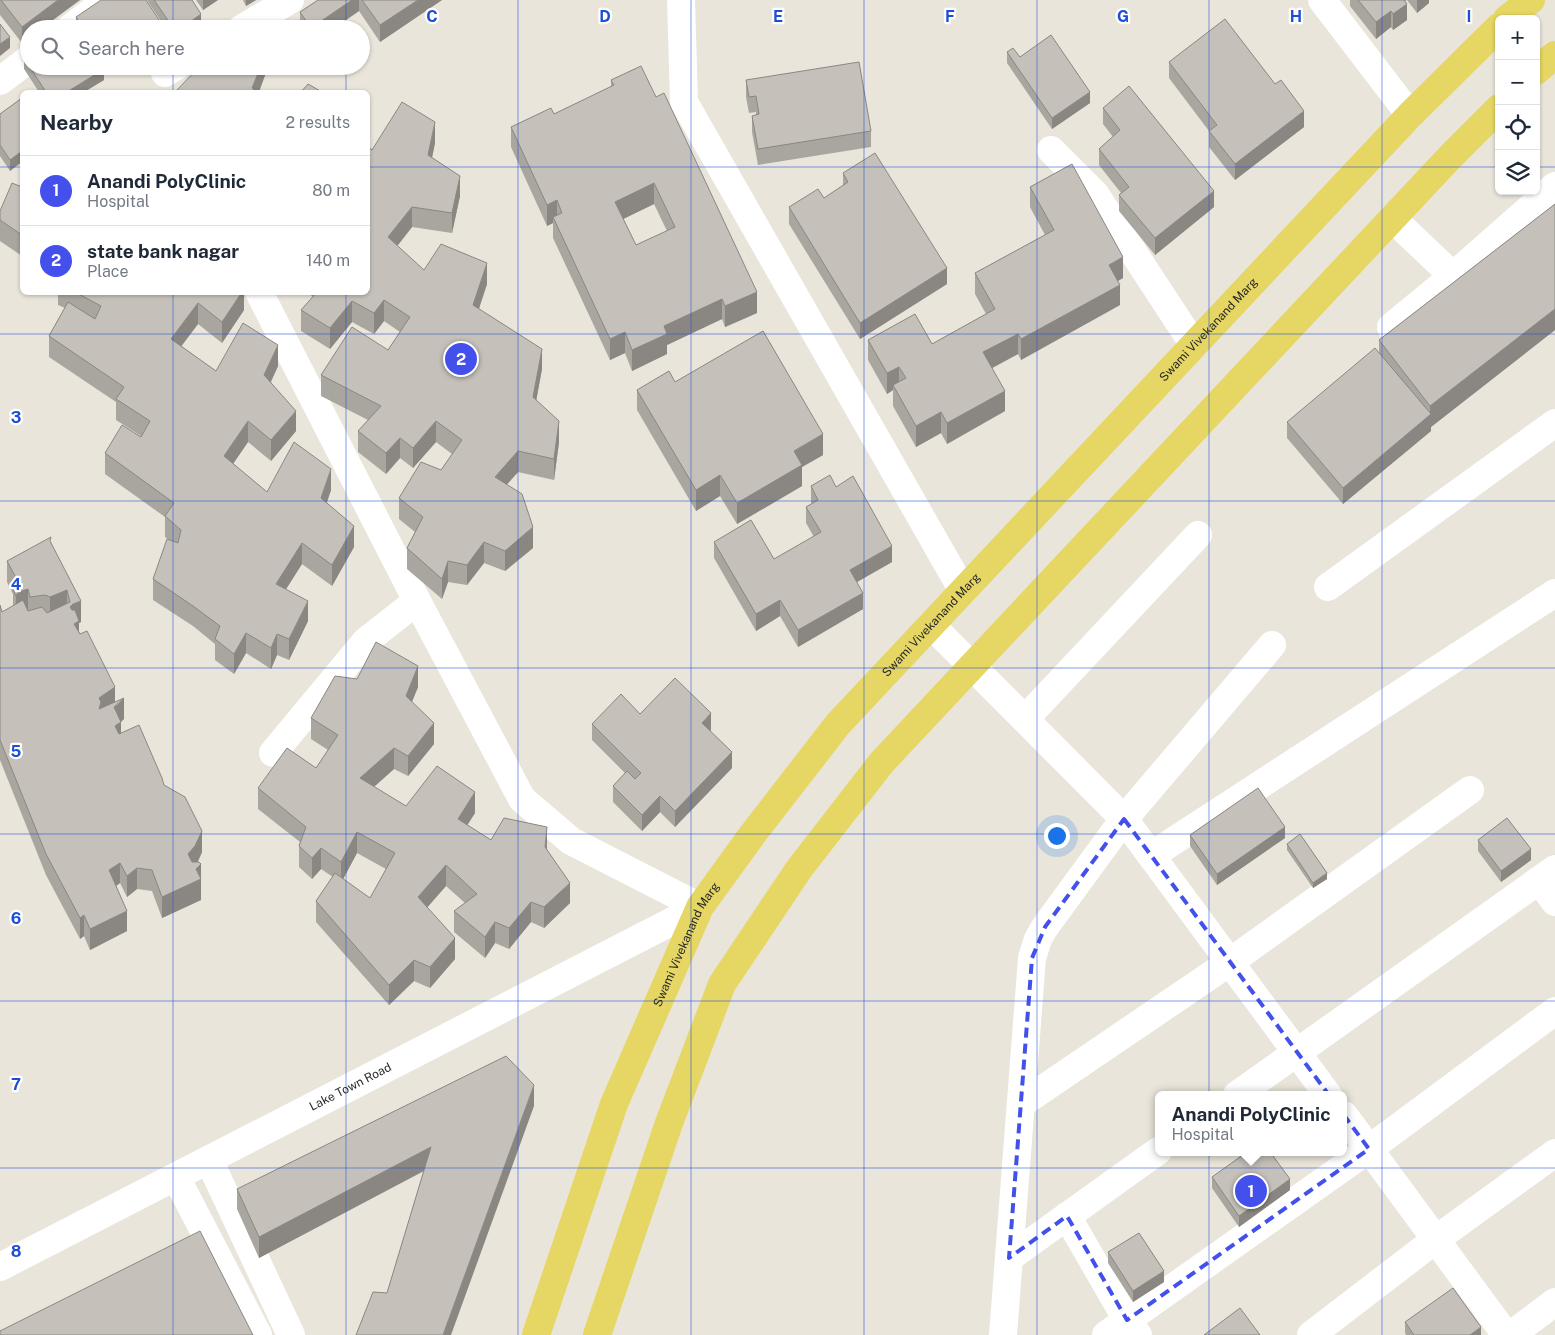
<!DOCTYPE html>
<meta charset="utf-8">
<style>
:root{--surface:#fff;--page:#f2f2f3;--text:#1f2937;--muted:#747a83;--line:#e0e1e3;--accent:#4450ec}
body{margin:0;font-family:"Public Sans",sans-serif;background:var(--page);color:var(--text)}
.controls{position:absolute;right:15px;top:15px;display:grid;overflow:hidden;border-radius:8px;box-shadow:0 1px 4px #0004}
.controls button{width:45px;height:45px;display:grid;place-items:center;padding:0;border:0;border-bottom:1px solid var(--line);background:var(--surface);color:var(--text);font:25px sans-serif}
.you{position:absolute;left:1056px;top:835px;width:18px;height:18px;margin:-12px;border:4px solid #fff;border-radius:50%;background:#1a73e8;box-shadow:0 0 0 8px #1a73e833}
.badge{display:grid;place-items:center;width:32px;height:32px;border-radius:50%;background:var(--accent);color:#fff;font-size:16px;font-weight:700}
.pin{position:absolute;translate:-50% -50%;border:2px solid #fff;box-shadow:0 1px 5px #0006}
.popup{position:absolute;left:1155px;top:1091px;width:192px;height:65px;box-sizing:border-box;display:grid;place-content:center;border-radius:8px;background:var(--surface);filter:drop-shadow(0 1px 4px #0005);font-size:16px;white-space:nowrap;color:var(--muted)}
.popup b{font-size:19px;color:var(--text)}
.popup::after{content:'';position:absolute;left:50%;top:100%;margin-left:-10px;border:10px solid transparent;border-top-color:var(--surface)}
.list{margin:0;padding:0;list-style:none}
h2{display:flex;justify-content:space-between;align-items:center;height:65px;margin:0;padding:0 20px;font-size:21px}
h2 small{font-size:16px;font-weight:400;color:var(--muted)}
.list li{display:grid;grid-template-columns:32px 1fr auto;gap:15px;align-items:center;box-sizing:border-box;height:70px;padding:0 20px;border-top:1px solid var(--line)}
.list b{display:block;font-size:19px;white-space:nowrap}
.list p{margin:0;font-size:16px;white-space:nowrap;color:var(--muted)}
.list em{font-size:16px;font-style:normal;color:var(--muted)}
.icon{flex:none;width:28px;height:28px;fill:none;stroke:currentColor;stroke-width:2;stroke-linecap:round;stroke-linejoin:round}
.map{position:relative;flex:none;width:1555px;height:1335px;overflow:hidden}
.search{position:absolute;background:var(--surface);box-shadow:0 1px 4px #0004;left:20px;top:20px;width:350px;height:55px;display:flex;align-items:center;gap:12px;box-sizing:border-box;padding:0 18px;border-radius:28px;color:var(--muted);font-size:19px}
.panel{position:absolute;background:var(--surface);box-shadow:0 1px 4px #0004;left:20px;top:90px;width:350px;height:205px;border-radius:8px}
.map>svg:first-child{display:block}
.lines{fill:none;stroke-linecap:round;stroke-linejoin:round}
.minor{stroke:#fff;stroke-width:28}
.major{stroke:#e6d663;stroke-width:28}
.wall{fill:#a9a6a0;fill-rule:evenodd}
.shaded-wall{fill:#8a8782}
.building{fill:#c5c1ba;stroke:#8a8782;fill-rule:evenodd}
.marked{fill:none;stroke:#4450ec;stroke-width:4;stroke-dasharray:10 6;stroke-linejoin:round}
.grid{fill:none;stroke:#1d4ed8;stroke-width:1;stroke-opacity:0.55}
.labels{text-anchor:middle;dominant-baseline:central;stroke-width:4.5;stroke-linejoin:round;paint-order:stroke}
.street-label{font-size:12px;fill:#282828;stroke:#fff}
.grid-label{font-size:16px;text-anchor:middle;font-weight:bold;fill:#1d4ed8;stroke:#fff;stroke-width:4.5;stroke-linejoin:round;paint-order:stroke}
</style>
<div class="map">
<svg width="1555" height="1335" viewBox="0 0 1555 1335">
<rect width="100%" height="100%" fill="#e9e5da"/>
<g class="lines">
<g class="minor">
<path d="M681,0L684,102L963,591"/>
<path d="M1322,0L1410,115"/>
<path d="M69,29L107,0"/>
<path d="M241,29L290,0"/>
<path d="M165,73L177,66"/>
<path d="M0,81L29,59"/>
<path d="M1051,150L1095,194L1194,345"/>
<path d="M1393,219L1453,276L1555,186"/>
<path d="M259,292L417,601L522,799L571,841L700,907"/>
<path d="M1391,327L1453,276"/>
<path d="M1328,587L1555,423"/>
<path d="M931,625L1124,819L1328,1095"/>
<path d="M1025,719L1198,535"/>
<path d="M273,753L366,641L417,601"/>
<path d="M1152,855L1555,593"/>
<path d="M1539,880L1555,902"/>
<path d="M1237,1095L1555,869"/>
<path d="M1021,1104L1230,962L1470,790"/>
<path d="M1344,1115L1506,1335"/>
<path d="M209,1160L291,1335"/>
<path d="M176,1177L258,1335"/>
<path d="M1067,1216L1127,1320L1138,1335"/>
<path d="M1009,1258L1158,1151"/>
<path id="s1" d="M0,1267L700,907"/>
<path d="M1003,1335L1032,958L1038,939L1045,927L1124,819L1272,645"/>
<path d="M1106,1335L1369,1149L1555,1011"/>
<path d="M1311,1335L1435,1240L1555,1153"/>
<path d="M1511,1335L1555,1302"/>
</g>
<g class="major">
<path d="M1507,19L1531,0"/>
<path d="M1536,71L1555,55"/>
<path id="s2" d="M536,1335L614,1104L700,907L752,835L838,724L1410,115L1499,27"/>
<path d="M597,1335L669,1123L722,984L799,869L882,762L1451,156L1499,108"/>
</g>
</g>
<path class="wall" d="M0,0H80L29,29V38L22,43L0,15Z
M147,0H192L201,25L196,29H166Z
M196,0H218L203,10Z
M243,0H256L246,6Z
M318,0H442L380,42L359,11L333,29H300V12Z
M1350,0H1429V3L1417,13L1407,0L1405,2L1407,20L1393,30L1391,27L1376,39L1350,6Z
M76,17L159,29H69L76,26Z
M1007,52L1020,57L1090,103L1052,129L1007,63Z
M24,58L29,66H106L103,68L104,80L84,92H39L24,69Z
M1169,62L1304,127L1235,180L1209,147V131L1169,78Z
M611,80L757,313L725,327L722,319L667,345V354L632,371L625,353L610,360L553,238V223L547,226L511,147V127L554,114L611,87ZM654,204L667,231L636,245L623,219Z
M746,80L871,131V147L758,165L752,132V116L756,115V112L749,113L746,97Z
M22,98L10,171L0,156V114Z
M1103,108L1214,207L1155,255L1119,211V195L1121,193L1099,165V149L1113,137L1103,124Z
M435,143L432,158L460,196L452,233L412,227L397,246L424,270L487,284L479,309L542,369L536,401L559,442L554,480L518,472L507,484L533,548L505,571L484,563L467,585L448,582L442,599L407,569V548L415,532L399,519V498L441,470L452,454L436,442L413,468L400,458L386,474L358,452V431L368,420L321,396V375L388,350L400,332L384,321L374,334L352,322L330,349L301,331V310L313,297L307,292H368L372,150Z
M843,173L947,284L860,339L789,224V207L824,198L843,186Z
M22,187V256L0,241V211Z
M1030,187L1123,278L1118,281L1120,305L1021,360L1018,354L992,368L1005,411L947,444L941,433L916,447L893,406V390L887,394L868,360V340L932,344L986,314L975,294V273L1045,235L1030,207Z
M1555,204V330L1431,427V431L1343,504L1287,438V422L1379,353V340Z
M58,292H244V310L222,343L198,324L181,346L216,371L278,366L271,382L296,431L271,461L248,442L233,464L267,492L331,490L327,503L354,547L332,586L302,564L286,589L308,621L289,660L277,655L271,669L246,653L234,674L215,660V644L193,626L153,600V579L169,540L165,537V517L105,474V453L141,436L116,420V402L49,357V336L65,308L58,305Z
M675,382L823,455L802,467V486L737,524L720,496L696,511L637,410V390Z
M811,486L836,487L892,562L857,582L863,609L798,647L780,616L756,631L714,558V542L774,559L814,537L806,523V507L812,504L811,502Z
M51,542L81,622L79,623V632L124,719L121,722V734L164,785L202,852L198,862L201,864V900L162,918L152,891L137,889L127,897L120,883L116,886L127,931L90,950L84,936L80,939L46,875L0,760V605L2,612L13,606V594L7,582V561Z
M357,679L418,687L412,702L434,744L408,776L394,769L374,787L406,806L475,813L467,825L491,840L547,848V850L570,903L544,928L531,922L509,949L495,943L485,958L454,932V911L465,903L446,886L427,907L455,959L430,988L414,981L389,1005L316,922V901L333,877L321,869L312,879L299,867V846L300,842L258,809V788L316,768L328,750L311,739V718ZM357,853L386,869L370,898L343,879Z
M640,714L711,730H710L732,768L675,827L660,812L642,831L613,802V786L625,773L592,740V724Z
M1190,835L1285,838L1217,885L1190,846Z
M1478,840L1531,860L1501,882L1478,851Z
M1287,844L1327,879L1313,888L1287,850Z
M534,1106L387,1293L424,1171L259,1258L237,1209V1189Z
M1212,1177L1290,1190L1239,1227L1212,1188Z
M1108,1252L1164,1282L1133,1302L1108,1263Z
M1405,1322L1481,1335H1406L1405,1333Z"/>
<path class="shaded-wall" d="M58,0H80L41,29H29V38L22,43V27Z
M203,0H218L203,10Z
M246,0H256L246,6Z
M352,0H359V11L333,29H311V28Z
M418,0H442L380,42V25Z
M1417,0H1429V3L1417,13Z
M1407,4V20L1393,30V14Z
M1391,11V27L1376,39V22Z
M201,14V25L196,29H180Z
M159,20V29H146Z
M10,37V48L0,56V44Z
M261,66H266V73L259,92H252V88Z
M104,69V80L84,92H67Z
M1090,92V103L1052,129V118Z
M1304,111V127L1235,180V164Z
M435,122V143L428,176V155Z
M22,151V162L10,171V160Z
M460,176V196L452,233V213Z
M654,183V204L615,223V202Z
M1214,191V207L1155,255V238Z
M557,200V221L553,217V223L547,226V205Z
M412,207V227L388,258V237Z
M1123,257V278L1109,286V265Z
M487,263V284L473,326V305Z
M947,268V284L860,339V323Z
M1120,285V305L1021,360V339Z
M242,292H244V310L222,343V322Z
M757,292V313L725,327V306Z
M722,299V319L667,345V354L632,371V350L664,326Z
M384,300V321L374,334V313Z
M352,301V322L330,349V328Z
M198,303V324L171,360V339Z
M1555,309V330L1431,427V431L1343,504V488L1430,415V406Z
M625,332V353L610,360V339Z
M1018,334V354L983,373V352Z
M278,345V366L264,396V375Z
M542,349V369L533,418V397Z
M899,367V387L893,385V390L887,394V373Z
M1005,391V411L947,444V423Z
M296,411V431L271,461V440Z
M941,412V433L916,447V426Z
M248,421V442L224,477V456Z
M436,421V442L413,468V448Z
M559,421V442L554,480V459Z
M823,434V455L802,467V486L737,524V503L794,451Z
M400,438V458L386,474V453Z
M518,451V472L495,498V477Z
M331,469V490L321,518V498Z
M720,475V496L696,511V490Z
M354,526V547L332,586V565Z
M533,527V548L505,571V551Z
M484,542V563L467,585V565Z
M302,543V564L276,605V584Z
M892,546V562L850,586V570Z
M448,561V582L442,599V579Z
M28,589V610L16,617V596L18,592Z
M67,590V611L50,618V597Z
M863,593V609L798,647V630Z
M780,600V616L756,631V614Z
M81,601V622L79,623V642L70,607L73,604Z
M308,601V621L289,660V639Z
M246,633V653L234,674V654Z
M277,634V655L271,669V648Z
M418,666V687L406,716V696Z
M115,687V707L124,698V719L119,723L121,722V743L115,747L99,730V698Z
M711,713V730L702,739V723Z
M434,723V744L408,776V756Z
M394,748V769L360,799V778Z
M732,752V768L675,827V811Z
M475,792V813L458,840V819Z
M660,796V812L642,831V815Z
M547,827V848L545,867V847Z
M1285,827V838L1217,885V874Z
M202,831V852L195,867L188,874V854Z
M357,832V853L341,883V862Z
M321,848V869L312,879V858Z
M1531,849V860L1501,882V871Z
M120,863V883L109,891V870Z
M201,864V900L162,918V897Z
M446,865V886L418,918V897Z
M137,868V889L127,897V876Z
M1327,873V879L1313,888V883Z
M570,883V903L544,928V907Z
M531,902V922L509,949V928Z
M127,911V931L90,950V929Z
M84,915V936L80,939V918Z
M495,922V943L485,958V937Z
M455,938V959L430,988V967Z
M414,960V981L389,1005V985Z
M534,1085V1106L451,1335H443Z
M431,1147V1167L259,1258V1237Z
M1290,1179V1190L1239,1227V1216Z
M1164,1271V1282L1133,1302V1291Z
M1481,1327V1335H1470Z"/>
<path class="building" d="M1,0H58L22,27Z
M101,0H146L159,20L146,29H83L76,17Z
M154,0H192L201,14L180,29H174Z
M318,0H352L311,28L300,12Z
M362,0H418L380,25Z
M1358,0H1404L1407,4L1393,14L1391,11L1376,22Z
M1225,19L1275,84L1281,80L1304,111L1235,164L1209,131L1217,125L1169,62Z
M0,24L10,37L0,44Z
M75,25L78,29H69Z
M1051,35L1090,92L1052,118L1007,52L1013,48L1020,57Z
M29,55V66H102L104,69L67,92H46L24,58Z
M859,62L871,131L758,149L752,116L759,114L756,96L749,97L746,80Z
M200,66H261L252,88L257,92H175Z
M641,66L656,97L664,93L757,292L725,306L722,299L664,326L667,334L632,350L625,332L610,339L553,217L562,213L557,200L547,205L511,127L551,108L554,114L614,85L611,80ZM654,183L675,227L636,245L615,202Z
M308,84L322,92H301Z
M1129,86L1214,191L1155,238L1119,195L1129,187L1099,149L1120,130L1103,108Z
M22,98V151L10,160L0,145V114Z
M402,102L435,122L428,155L460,176L452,213L412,207L388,237L424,270L441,244L487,263L473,305L542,349L533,397L559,421L554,459L518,451L495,477L522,494L533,527L505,551L484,542L467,565L448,561L442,579L407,548L423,517L399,498L421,462L441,470L462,440L436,421L413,448L400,438L386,453L358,431L381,406L321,375L352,327L388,350L410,317L384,300L374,313L352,301L330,328L301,310L317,292H368V147L372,150Z
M875,153L947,268L860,323L789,207L818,189L824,198L848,182L843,173Z
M1072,164L1123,257L1109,265L1120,285L1021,339L1018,334L983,352L1005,391L947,423L941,412L916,426L893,385L906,378L899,367L887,373L868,340L915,314L932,344L995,309L975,273L1054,230L1030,187Z
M12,183L22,187V235L0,220V211Z
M1555,204V309L1430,406L1379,340Z
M75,292H242L222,322L198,303L171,339L216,371L243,323L278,345L264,375L296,411L271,440L248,421L224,456L267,492L294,442L331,469L321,498L354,526L332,565L302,543L276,584L308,601L289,639L277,634L271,648L246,633L234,654L215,639L220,626L193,606L153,579L167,539L178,543L181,530L165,516L174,503L105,453L122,425L141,437L150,421L116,399L124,387L49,336L68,302L95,319L101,306Z
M763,331L823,434L794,451L802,465L737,503L720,475L696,490L637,390L669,371L675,382Z
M1375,348L1431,414L1343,488L1287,422Z
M830,475L836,487L853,476L892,546L850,570L863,593L798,630L780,600L756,614L714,542L751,520L774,559L821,532L806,507L818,500L811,486Z
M51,537L50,541L81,601L73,604L70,607L72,610H75L79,621L74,624L80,634L87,631L115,687L99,698L101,702L99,709L124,698L114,707L121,722L115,726L119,734L139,725L162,778L164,785L185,797L202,831L195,846L188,854L192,862H199L201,864L196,869L201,879L162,897L152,870L137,868L127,876L120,863L109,870L127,911L90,929L84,915L80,918L46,854L0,740V605L2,612L23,600L28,611L42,607L47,613L70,602L67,590L50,597L45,595L30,597L28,589L18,592L16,596L13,589L20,585L7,561Z
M376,642L418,666L406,696L434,723L408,756L394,748L360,778L406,806L437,766L475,792L458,819L491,840L504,818L547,827L545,847L570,883L544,907L531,902L509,928L495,922L485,937L454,911L477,894L446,865L418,897L455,938L430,967L414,960L389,985L316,901L335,873L370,898L395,853L357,832L341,862L321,848L312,858L299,846L306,827L258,788L287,748L316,768L338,735L311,718L335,676L357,679Z
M675,678L711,713L702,723L732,752L675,811L660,796L642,815L613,786L627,771L635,779L641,773L592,724L621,694L640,714Z
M1258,788L1285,827L1217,874L1190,835Z
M1507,818L1531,849L1501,871L1478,840Z
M1300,834L1327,873L1313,883L1287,844Z
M506,1056L534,1085L443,1335H356L373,1292L387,1293L431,1147L259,1237L237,1189Z
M1247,1152H1270L1290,1179L1239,1216L1212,1177Z
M200,1231L253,1335H0V1331Z
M1139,1233L1164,1271L1133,1291L1108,1252Z
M1453,1288L1481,1327L1470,1335H1414L1405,1322Z
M1240,1308L1260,1335H1204Z"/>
<path class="marked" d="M1124,819L1369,1149L1127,1320L1067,1216L1009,1258L1032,958L1045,927Z"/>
<path class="grid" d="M173,0V29M346,0V29M518,0V1335M691,0V1335M864,0V1335M1037,0V1335M1209,0V1335M1382,0V1335M173,66V92M346,66V92M0,167H22M368,167H1499M1536,167H1555M173,292V1335M346,292V1335M0,334H1555M0,501H1555M0,668H1555M0,834H1555M0,1001H1555M0,1168H1555"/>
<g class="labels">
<g class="street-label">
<text stroke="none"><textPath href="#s2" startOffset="1229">Swami Vivekanand Marg</textPath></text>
<text stroke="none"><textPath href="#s2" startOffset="824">Swami Vivekanand Marg</textPath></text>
<text stroke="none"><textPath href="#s2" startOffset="419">Swami Vivekanand Marg</textPath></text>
<text stroke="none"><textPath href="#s1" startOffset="394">Lake Town Road</textPath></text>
</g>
</g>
<g class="grid-label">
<text x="432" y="22">C</text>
<text x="605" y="22">D</text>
<text x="778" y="22">E</text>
<text x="950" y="22">F</text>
<text x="1123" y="22">G</text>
<text x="1296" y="22">H</text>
<text x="1469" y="22">I</text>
<text x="16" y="423">3</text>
<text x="16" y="590">4</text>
<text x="16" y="757">5</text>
<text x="16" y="924">6</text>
<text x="16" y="1090">7</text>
<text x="16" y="1257">8</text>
</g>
</svg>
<div class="controls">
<button>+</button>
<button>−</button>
<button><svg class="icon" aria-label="locate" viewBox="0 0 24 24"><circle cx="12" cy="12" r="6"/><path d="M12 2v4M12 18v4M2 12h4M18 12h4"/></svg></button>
<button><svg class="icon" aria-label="layers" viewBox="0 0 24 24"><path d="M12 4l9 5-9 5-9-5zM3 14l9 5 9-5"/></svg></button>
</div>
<div class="you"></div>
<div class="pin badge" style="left:1251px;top:1191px">1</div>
<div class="popup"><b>Anandi PolyClinic</b>Hospital</div>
<div class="pin badge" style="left:461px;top:359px">2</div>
<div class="search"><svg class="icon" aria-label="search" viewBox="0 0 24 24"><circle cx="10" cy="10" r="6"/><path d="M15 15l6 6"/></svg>Search here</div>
<section class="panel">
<h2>Nearby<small>2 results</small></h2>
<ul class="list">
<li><span class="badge">1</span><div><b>Anandi PolyClinic</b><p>Hospital</p></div><em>80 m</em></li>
<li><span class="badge">2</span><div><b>state bank nagar</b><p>Place</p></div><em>140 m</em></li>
</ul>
</section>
</div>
